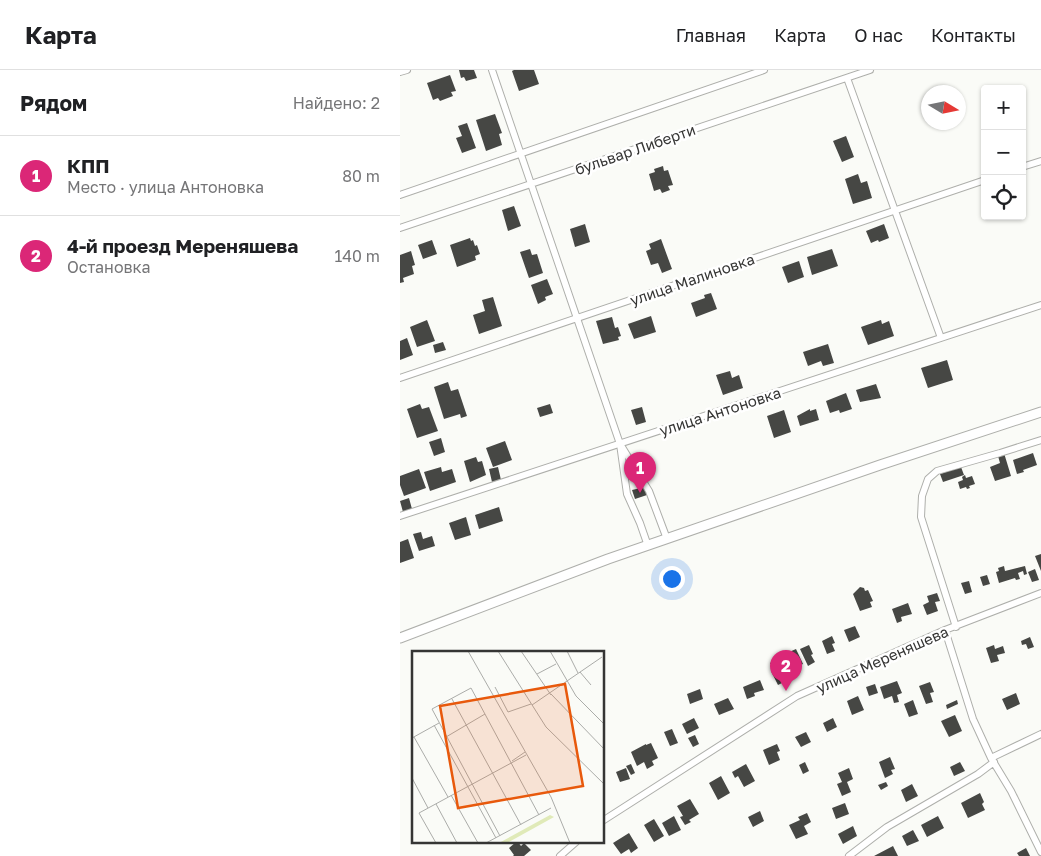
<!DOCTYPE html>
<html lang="ru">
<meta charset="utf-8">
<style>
:root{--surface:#fff;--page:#f2f2f2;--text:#202124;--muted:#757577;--line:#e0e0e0;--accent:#db2777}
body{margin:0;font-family:"Golos Text",sans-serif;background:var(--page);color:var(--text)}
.controls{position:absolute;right:15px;top:15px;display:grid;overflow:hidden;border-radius:5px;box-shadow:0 1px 4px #0004}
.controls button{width:45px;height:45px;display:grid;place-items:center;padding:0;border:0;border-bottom:1px solid var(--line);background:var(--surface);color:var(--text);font:25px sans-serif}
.compass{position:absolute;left:521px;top:15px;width:45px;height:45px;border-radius:50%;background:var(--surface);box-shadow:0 1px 4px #0004;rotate:100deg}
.you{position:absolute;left:271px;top:508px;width:18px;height:18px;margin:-12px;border:4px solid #fff;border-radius:50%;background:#1a73e8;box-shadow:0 0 0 8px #1a73e833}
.badge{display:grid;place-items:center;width:32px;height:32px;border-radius:50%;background:var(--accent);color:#fff;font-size:16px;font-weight:700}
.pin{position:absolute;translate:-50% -41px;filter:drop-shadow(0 1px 2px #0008)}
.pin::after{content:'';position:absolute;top:26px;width:18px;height:15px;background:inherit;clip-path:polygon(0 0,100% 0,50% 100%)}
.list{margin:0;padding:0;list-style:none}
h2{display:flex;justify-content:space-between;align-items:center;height:65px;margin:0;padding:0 20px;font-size:21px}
h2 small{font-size:16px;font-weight:400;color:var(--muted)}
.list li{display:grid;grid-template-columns:32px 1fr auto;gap:15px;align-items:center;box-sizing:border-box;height:80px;padding:0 20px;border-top:1px solid var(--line)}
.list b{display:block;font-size:19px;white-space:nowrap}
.list p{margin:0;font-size:16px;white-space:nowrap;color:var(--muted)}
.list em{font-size:16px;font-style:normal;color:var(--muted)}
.icon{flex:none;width:28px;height:28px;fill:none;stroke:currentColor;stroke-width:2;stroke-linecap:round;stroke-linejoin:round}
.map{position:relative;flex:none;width:641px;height:786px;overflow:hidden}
header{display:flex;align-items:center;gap:30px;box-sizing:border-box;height:70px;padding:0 25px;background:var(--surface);border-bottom:1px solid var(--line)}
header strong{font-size:24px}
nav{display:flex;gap:28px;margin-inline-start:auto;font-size:18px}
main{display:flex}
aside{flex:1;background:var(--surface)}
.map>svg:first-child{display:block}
.building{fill:#464744}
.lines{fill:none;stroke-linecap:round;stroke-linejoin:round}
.street-casing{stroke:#aeafab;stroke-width:8}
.secondary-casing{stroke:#aeafab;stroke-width:11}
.street{stroke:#fff;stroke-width:6}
.secondary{stroke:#fff;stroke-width:9}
.labels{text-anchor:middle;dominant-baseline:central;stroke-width:5;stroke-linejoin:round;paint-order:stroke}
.street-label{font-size:15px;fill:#353534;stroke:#fff}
.inset-road{fill:none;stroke:#abaca9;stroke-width:1}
.view{fill:#e8590c;fill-opacity:0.15;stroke:#e8590c;stroke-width:2.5}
.inset-edge{fill:none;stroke:#353534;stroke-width:2.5}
</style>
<header>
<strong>Карта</strong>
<nav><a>Главная</a><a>Карта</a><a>О нас</a><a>Контакты</a></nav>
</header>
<main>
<aside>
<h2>Рядом<small>Найдено: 2</small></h2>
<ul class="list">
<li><span class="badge">1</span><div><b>КПП</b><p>Место · улица Антоновка</p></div><em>80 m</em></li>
<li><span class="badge">2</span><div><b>4-й проезд Мереняшева</b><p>Остановка</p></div><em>140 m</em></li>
</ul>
</aside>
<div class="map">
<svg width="641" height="786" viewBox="0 0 641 786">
<rect width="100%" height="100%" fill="#fafbf7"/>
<path class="building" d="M59,0H74L77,8L66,11L64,7L61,8Z
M114,0H134L139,14L119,21L112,1Z
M50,5L56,21L51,22L53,26L40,31L38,28L33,30L27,13Z
M95,44L102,63L99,64L102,75L86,81L76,50Z
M67,53L76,78L62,83L56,68L62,66L58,56Z
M446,66L454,87L442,92L433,71Z
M263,96L264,101L268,100L273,115L268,116L270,120L262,123L260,119L254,121L249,104L255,102L254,99Z
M458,104L461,113L467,111L472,128L453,134L445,109Z
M114,136L121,156L108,161L102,140Z
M185,154L190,172L175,177L170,159Z
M484,154L489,168L479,172L478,170L471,173L466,161Z
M70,168L71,171L73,170L75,176L77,175L80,184L75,186L76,190L57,197L50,175Z
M261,169L272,199L262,203L258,193L251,195L246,181L251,179L249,174Z
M32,170L37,184L23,189L18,175Z
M130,179L132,185L137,184L143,203L129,208L120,182Z
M432,179L438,196L412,205L407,187Z
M11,181L15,195L12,196L14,204L3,208L4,212L0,213V185Z
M399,191L404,207L388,213L382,197Z
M147,209L153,224L145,227L146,230L138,234L131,215Z
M311,223L317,239L296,247L291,233L305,228L304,225Z
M93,227L102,256L79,264L73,245L85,241L82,230Z
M251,246L256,262L234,269L228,254Z
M212,247L215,258L218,257L221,266L218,267L219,270L203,274L196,251Z
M27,250L35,271L17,277L10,257Z
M481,250L482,254L489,251L494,266L468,275L461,257Z
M7,268L13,285L0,290V271Z
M43,272L46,280L35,283L33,275Z
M428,274L434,293L423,296L421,291L408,296L403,282Z
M547,290L553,310L528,318L521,298Z
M330,301L332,308L339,305L343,318L323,325L316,305Z
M48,312L51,321L58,319L67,346L61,348L60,344L44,349L34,317Z
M476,314L481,328L460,332L456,320Z
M446,323L452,339L440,343L439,340L430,343L426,331Z
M20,334L22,339L29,337L38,361L17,368L7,339Z
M150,334L153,343L140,347L137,338Z
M242,337L246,352L236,355L231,340Z
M410,339V341L416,339L419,350L400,356L397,346Z
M384,340L391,362L374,368L367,346Z
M41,368L45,382L34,386L29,372Z
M105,371L112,390L93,397L86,378Z
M604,383L611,406L595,411L590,397L600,393L598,386Z
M633,383L637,395L623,400L624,402L617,404L613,390Z
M76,387L78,392L82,391L86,405L70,412L64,391Z
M41,397L42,402L52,399L56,412L30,421L24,402Z
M98,397L101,410L92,412L89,399Z
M561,397L564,405L543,412L540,404Z
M19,399L26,418L4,426L0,415V406Z
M565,405L566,408L572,406L575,414L569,416L570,418L567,419L566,417L560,419L558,412L563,410L562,407Z
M245,417L247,425L235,429L232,420Z
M9,428L12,439L3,442L0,431Z
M99,437L103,451L79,459L75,445Z
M66,447L71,465L55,470L49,453Z
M21,462L23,469L32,466L35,476L19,481L13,464Z
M8,469L14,488L0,493V472Z
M641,484V501L635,486Z
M604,496L605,501L625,496L627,504L624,505L623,501L618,503L620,509L616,510L615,508L599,513L596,502L599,501L598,498Z
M635,499L639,510L632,512L628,502Z
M587,505L590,514L583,516L580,507Z
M569,511L572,522L565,524L561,513Z
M460,517L464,518L465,521L468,520L473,531L470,532L472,537L460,541L453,524Z
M537,523L540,531L535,532L538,541L527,545L523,535L529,532L527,526Z
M508,533L512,544L501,547L502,551L497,553L492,539Z
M455,556L460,567L449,572L444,560Z
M432,566L435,573L432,574L435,581L427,584L422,571Z
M630,567L634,577L628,579L626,574L622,575L621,571Z
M409,575L413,584L411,585L415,592L408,596L400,579Z
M594,575L595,579L603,576L605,583L597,585L599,591L591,593L586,578Z
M396,579L403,594L393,598L387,583Z
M379,589L383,597L385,596L390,609L378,615L371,601L374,600L370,593Z
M360,610L364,620L354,623L355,626L347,629L343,617Z
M497,611L502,623L497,625L499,632L494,633L492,626L484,629L480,617Z
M530,612L534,622L530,623L533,632L526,634L519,616Z
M475,614L478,623L469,626L466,617Z
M300,619L303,629L290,634L287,624Z
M616,623L620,634L607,640L602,629Z
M458,626L464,640L452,645L447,631Z
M328,628L334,639L319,645L314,634Z
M513,630L518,644L509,647L504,634Z
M557,630L558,634L547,639L546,635Z
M555,645L562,661L549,667L541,651Z
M294,648L299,658L287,664L282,654Z
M433,648L437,657L427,662L423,653Z
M272,659L278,673L270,676L264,662Z
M406,662L411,672L401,677L395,667Z
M295,665L299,674L293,677L288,668Z
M251,673L258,688L252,691L254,695L247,699L244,692L237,696L231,682L246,674V675Z
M377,674L380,681L377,682L380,690L369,695L363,680Z
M490,687L495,699L491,700L493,704L485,708L479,692Z
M405,692L409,701L403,704L399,695Z
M560,692L565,701L554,706L550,697Z
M231,694L235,703L231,705L226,696Z
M346,694L355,711L344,717L338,706L335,708L332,702Z
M226,698L230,709L220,712L216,702Z
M449,698L453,709L447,712L451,722L442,726L437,714L442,712L438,703Z
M321,706L330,723L318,730L309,713Z
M486,712L488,716L481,720L478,715Z
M512,714L518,726L506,732L501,720Z
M580,723L584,732L582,734L585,740L568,748L561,733Z
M290,729L299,744L289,750L291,752L285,755L280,747L283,746L277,736Z
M445,733L449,744L436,749L432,738Z
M360,741L364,751L353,757L348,747Z
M407,743L411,752L404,756L408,764L396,769L389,755L400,750L398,747Z
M274,746L281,760L269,766L262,753Z
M538,746L544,758L527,767L521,755Z
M254,749L264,766L254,772L244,755Z
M453,756L457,766L443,774L438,764Z
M513,760L519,771L507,776L502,766Z
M229,763L238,778L231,783L229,779L221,784L213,773Z
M116,772H118L121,776L124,773L131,780L124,786H113L114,785L109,778Z
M493,776L498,786H474Z
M626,778L630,786H619L617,783Z"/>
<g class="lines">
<g class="street-casing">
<path id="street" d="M92,0L220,374L227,424L240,453L248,476
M0,2L7,0
M447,8L541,268
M622,97L641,91
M0,125L364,0
M0,158L470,0
M0,308L585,110
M222,377L249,421L267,469
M0,446L641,235
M556,557L521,447L522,426L528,409L537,401L600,383L641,370
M545,560L573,649L591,688L611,721L641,782
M591,688L641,664
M204,750L397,626L545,560L641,523
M160,786L176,772
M449,786L487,757L578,704L594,692"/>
</g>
<g class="secondary-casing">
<path id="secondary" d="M0,568L208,489L480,395L641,342"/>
</g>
<use href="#street" class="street"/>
<use href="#secondary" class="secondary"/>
</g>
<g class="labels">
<g class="street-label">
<text transform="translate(235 79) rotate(-19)">бульвар Либерти</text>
<text transform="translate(292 209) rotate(-19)">улица Малиновка</text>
<text transform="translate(320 341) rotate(-18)">улица Антоновка</text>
<text transform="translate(482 589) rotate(-24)">улица Мереняшева</text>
</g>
</g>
<g transform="translate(12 581)">
<rect width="192" height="192" fill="#fafbf7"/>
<path d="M138,164L142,166L95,192H87Z" fill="#e0eab8"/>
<path class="inset-road" d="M56,0L139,146L158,192M86,0L134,76L193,134M109,0L139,44M138,0L164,45L193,74M155,0L166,22M168,21L179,34M125,23L144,13M83,36L96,61L119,53M139,43L193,99M40,48L109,174M120,54L190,6M22,74L84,187M2,86L36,146M34,86L73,63M0,87L27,72M100,110L113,101M0,127L16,157M39,144L66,192M24,153L45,192M88,185L20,58L59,37L127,164M24,192L7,162L114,104M74,192L139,157"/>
<path class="view" d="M153,33L171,135L46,157L28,55Z"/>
<rect width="192" height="192" class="inset-edge"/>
</g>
</svg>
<div class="controls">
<button>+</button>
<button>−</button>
<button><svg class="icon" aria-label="locate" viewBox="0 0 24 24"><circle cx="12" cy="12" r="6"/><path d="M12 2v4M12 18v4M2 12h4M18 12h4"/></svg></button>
</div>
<svg class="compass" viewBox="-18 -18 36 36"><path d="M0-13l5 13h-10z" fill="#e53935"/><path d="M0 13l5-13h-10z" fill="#757577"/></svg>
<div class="you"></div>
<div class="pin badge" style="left:240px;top:423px">1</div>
<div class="pin badge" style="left:386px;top:621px">2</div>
</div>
</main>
